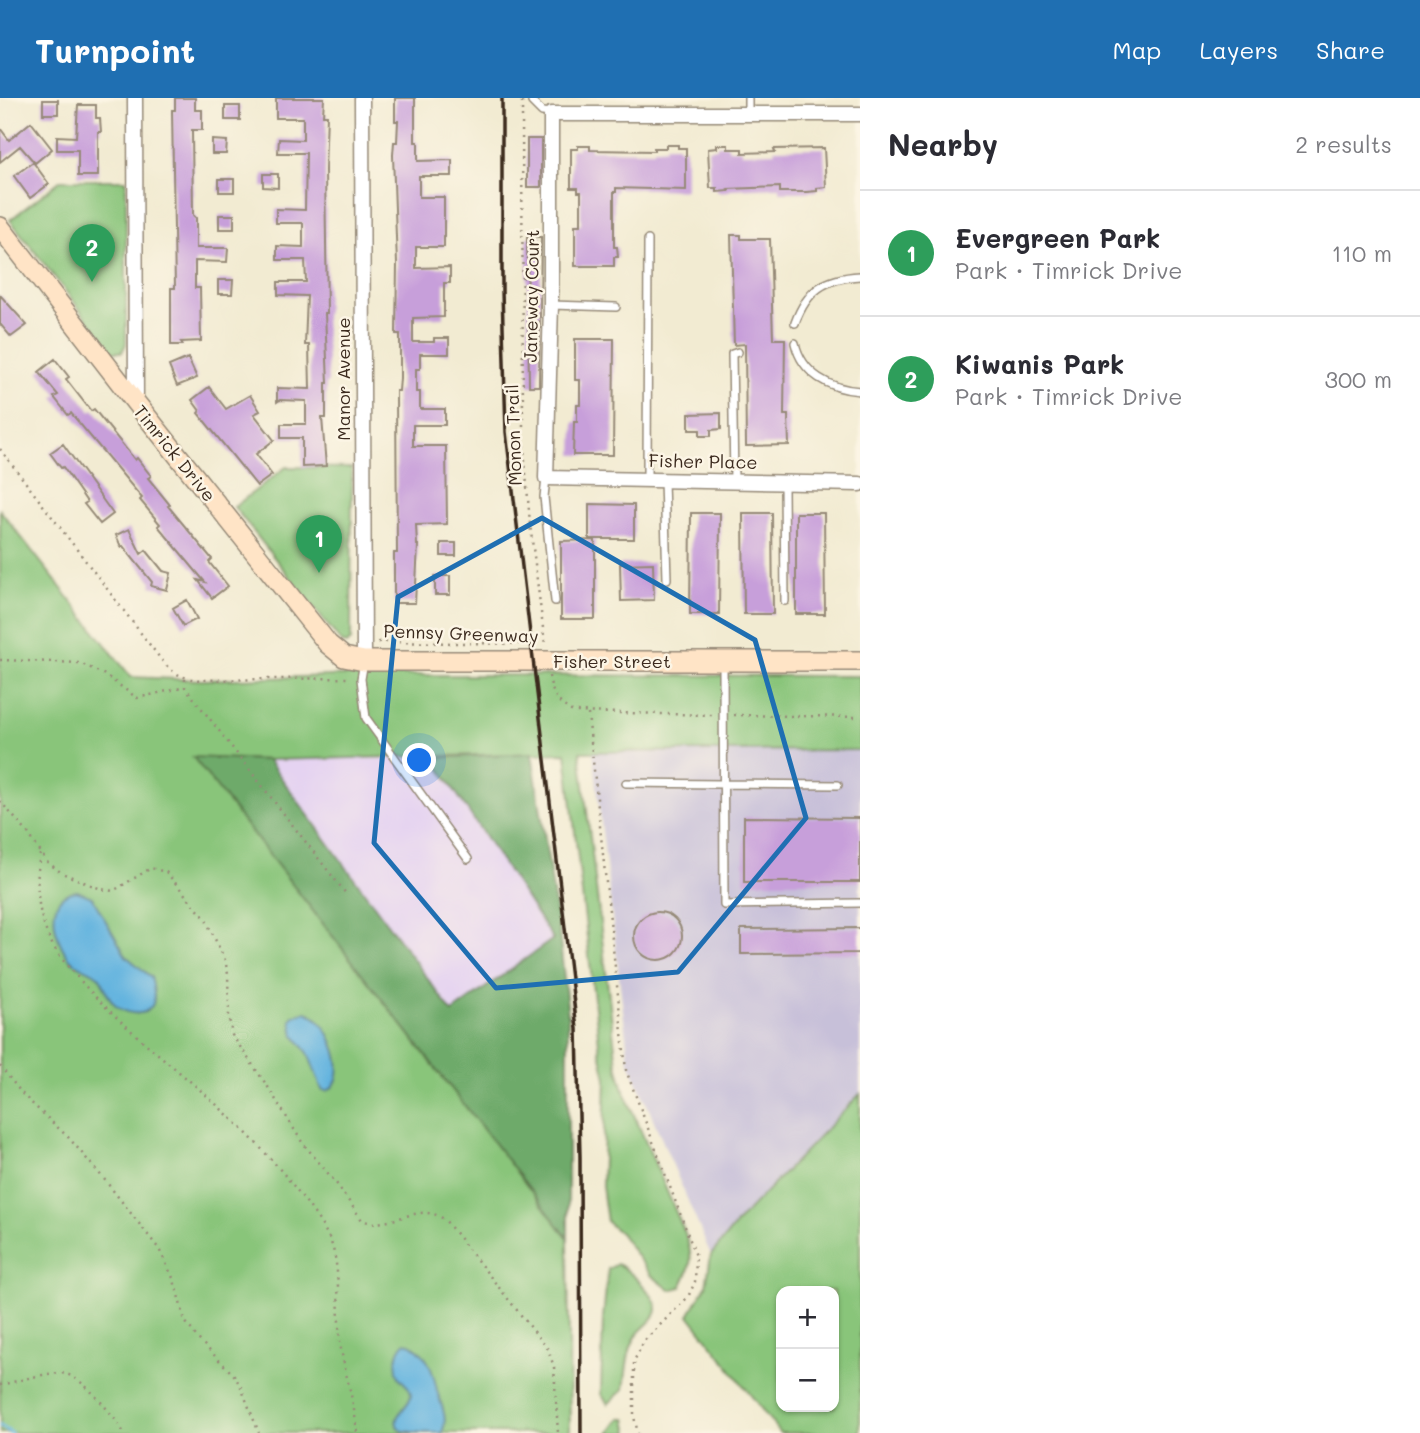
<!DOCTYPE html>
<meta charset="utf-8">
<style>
:root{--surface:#fff;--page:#f2f2f3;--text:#2b2b33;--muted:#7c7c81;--line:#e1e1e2;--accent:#1f6fb2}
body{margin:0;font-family:Mali,sans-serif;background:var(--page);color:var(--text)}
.controls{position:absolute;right:21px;bottom:21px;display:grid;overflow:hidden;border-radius:14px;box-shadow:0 2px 5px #0004}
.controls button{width:63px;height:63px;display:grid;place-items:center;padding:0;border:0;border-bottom:2px solid var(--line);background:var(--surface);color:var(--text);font:35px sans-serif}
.you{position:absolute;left:420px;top:663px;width:24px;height:24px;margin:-18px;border:5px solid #fff;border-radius:50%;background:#1a73e8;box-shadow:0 0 0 10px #1a73e833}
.badge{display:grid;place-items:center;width:46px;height:46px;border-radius:50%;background:var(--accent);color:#fff;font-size:23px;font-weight:700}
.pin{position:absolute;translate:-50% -58px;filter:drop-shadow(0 2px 4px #0008)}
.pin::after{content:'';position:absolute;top:37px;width:24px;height:21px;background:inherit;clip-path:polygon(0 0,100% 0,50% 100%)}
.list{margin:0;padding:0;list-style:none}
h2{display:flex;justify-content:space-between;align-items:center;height:91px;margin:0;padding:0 28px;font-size:30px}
h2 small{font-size:23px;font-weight:400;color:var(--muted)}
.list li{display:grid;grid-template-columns:46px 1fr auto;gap:21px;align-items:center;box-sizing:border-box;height:126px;padding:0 28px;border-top:2px solid var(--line)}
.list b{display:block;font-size:26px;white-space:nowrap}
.list p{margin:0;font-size:23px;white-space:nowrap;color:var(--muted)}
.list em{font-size:23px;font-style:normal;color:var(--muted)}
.map{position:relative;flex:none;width:860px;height:1335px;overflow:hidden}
header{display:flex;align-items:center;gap:42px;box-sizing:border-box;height:98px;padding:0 35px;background:var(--accent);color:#fff}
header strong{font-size:33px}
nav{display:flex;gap:38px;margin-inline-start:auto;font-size:24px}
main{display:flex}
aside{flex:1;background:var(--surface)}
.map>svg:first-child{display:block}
.built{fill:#e5d3f1}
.industrial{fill:#c7c0d9}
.green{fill:#89c57a;stroke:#62784c;stroke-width:2;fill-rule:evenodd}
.forest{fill:#6eaa6a;stroke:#546a44;stroke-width:2}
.water{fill:#64b4df;stroke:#506f7e;stroke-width:2}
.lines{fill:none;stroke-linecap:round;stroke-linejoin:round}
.stream{stroke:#64b4df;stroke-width:3.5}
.building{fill:#c79fda}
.lane-casing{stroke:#968a78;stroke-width:10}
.street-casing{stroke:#968a78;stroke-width:17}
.secondary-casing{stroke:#968a78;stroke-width:22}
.path{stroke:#968a78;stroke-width:2.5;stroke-dasharray:2 5;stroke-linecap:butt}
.lane{stroke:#fff;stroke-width:7}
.street{stroke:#fff;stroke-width:14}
.secondary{stroke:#ffe4c6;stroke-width:19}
.rail{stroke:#3b2a1e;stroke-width:3.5}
.marked{fill:none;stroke:#1f6fb2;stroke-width:5;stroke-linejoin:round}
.labels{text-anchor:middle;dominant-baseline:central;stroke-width:5;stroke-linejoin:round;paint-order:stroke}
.street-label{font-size:18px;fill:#3b2a1e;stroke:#fcf5e5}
</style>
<header>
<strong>Turnpoint</strong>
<nav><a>Map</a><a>Layers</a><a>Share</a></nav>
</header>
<main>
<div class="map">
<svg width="860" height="1335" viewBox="0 0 860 1335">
<rect width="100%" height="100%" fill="#fcf5e5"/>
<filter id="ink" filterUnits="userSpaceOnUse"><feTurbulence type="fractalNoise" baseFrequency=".0143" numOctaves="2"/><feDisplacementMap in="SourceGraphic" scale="14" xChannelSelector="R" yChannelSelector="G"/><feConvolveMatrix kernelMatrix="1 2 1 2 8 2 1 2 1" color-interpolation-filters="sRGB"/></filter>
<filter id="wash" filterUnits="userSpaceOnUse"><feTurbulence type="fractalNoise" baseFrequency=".00686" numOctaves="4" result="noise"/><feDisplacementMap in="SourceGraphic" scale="28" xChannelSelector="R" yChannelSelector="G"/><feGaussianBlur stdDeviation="1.57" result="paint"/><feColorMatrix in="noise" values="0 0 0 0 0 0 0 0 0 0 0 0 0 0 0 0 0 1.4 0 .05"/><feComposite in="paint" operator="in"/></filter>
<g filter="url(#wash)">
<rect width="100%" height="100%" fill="#f2ebd2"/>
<path class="built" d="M433,660L553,841L452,914L268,662Z"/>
<path class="industrial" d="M860,652V996L741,1120L711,1157L629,964L593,654Z"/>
<path class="green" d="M61,82H126V246L122,254H113L10,122Z
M286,369L352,370L351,542L347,546L342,545L234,409Z
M0,412L131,579L202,582L361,577L860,578V652L580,654L617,967L625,996L685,1135C693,1159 693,1166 681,1189L670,1192L651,1177L620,1135L607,1124L602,1088L606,980L600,954L566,655L268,662L194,660L568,1140L570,1335H0Z
M860,996V1335H780L689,1217L706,1188L711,1157L741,1120ZM781,1193H834V1309H781Z
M617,1166C628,1171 657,1198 657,1211C657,1221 642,1229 637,1237C626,1254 627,1272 624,1291L608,1306L601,1296L603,1220L608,1171Z
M620,1320H626L629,1335H609Z"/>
<path class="forest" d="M532,655L559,834L568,917V1140L193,659L268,662L452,914L553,841L433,660Z"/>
<path class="water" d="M77,793L92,799L126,858L151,879C153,887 156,898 153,906C145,922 120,915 112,903C106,896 105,886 99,879C92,871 79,870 71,862C54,844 42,796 77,793Z
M306,914C330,921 353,981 327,993L322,992L308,955L294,937L291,922L294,918Z
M406,1244C427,1252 433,1273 437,1292C441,1309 449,1318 442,1335C434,1335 404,1335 399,1331C388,1316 416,1307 410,1292C408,1287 402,1284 399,1279C394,1270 397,1250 406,1244Z"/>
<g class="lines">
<path class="stream" d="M0,1328L11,1335"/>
</g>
<g id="blocks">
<path class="building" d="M175,0H195V12H202V32H192L193,117L196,120V150H228L227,164L195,163V190H200L201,243L181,244L183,247H171V190H175L172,12H175Z
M276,0H324L323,17H327L325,72L327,215H325L328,285H326V320H322L326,368L302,369V340H281V326H306V303L280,302L277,304V290L310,291L309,247H305L307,198L278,197V184H306L305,162H277V148L303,149V125H276V111L305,112L306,55H278L279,41L303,42V20H276Z
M395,0H415V44H418V63L452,62V78H419V99H444V149H416V170L450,169V185H444V219L413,220V244H434V240H449V256H420V271H416V294H420V311H445V327H413V348H446L447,426L416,427L417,447H418L415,505H394V455H397L396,293H399L400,280V236H396L397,166L393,57L394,44H397L398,23H395Z
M43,2H58V16H43Z
M78,7H96V20H100L101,34H98V78H78V52H57V38L76,39Z
M225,8H240V22H225Z
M31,24L52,51L35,65L20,48L0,64V30L9,42Z
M527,41H541V89H527Z
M212,42L227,43L226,56H212Z
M666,47H678V50H686V92L616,90V94H614V149H617L618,159H614V168H575V127H581V94H578V90H571V51H578V48H590V52L654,53V50H666Z
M717,47H728V51H742V55L775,54L774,51L824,50L826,89L817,90V93L806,94H780V89L728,91L729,93L717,94V90H710L708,51L717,50Z
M33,64L49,86L30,100L14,78Z
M263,76H278V90L263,89Z
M219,81H234V94H219Z
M219,117H234V131H219Z
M731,137H741V141H770L773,241H785L784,317H788L789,347L746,348L745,246L734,247Z
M527,139H541L539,288H529Z
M218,182H233L232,196H218Z
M0,197L27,227L11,239L0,226Z
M575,241H614L613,357H573L574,324H577V307H580V282H575Z
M188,260L197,280L177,288L169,268Z
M55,261L69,279L66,281L91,313L94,311L135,362L137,360L151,378L148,380L170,407L168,408L212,461L209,464L228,488L212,500L198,482L205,484L158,428L160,426L140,402L142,400L71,315L68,317L54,299L58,297L39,274Z
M209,289L226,311L250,297L260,313L254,316L274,342L256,356L272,377L257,388L198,315L200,313L192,302Z
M721,315V331L711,332V338H700V332H689V316Z
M63,346L113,416L100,426L84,406L87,404L63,369L61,370L50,355Z
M589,406L634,407V441H589Z
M691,415H720L719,516H690Z
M743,415H772L773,516H744Z
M796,415H824L825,516H796Z
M129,431L141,456L146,452L163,473L171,475L167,492L151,488L152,484L123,448L121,449L116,437Z
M595,442V521H561V443Z
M441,445H456V458H441Z
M653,465L654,502L621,503L620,466Z
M435,478H450V497H435Z
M187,502L197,521L183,528L173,510Z
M744,719L860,720V784H744Z
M634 838a24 24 0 1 1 48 0a24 24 0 1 1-48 0Z
M860,830V855L741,856V831Z"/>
</g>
</g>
<g filter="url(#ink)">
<use href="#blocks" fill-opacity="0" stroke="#968a78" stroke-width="2"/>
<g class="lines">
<g class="lane-casing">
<path id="lane" d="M532,0V4L542,14L551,15
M748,15V0
M551,207L616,209
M795,225C807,192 825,180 860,178
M795,245C802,276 830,291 860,293
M546,380L544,399L555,503
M647,382L648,142
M664,383L667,481
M734,383L732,256L738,254
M784,385L785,503
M364,563L361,581L366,620L468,761
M723,563L724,807L860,805
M626,685L838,687"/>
</g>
<g class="street-casing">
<path id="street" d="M135,0L136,305
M362,0L364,563
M860,16H551V207L546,380L860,386"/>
</g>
<g class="secondary-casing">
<path id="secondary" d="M0,129L136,305L328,546L344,559L364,563H860"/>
</g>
<path class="path" d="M522,4L523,337L530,426L545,546
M0,351L163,564C175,577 184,581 202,582L351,580
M378,544L539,546
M0,562L80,565L105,577L137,600L185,589
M549,578C552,596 557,605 573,614L713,617
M185,581V589L347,797
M588,616L626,972L696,1158L695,1184L688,1199L644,1243L634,1263V1319L638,1335
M734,617L860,619
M0,703L28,735L47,764L62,775L101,791L113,793L151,770L166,774L205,820L225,862L228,876L229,920L232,937L268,989L302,1044L336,1085L362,1122C390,1134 418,1101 445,1122L548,1251L554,1269L558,1335
M40,756C35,785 37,817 51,844C60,861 74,875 87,890C117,922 151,950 185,979C236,1022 293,1078 327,1136C343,1163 336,1219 341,1251C346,1279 355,1307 357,1335
M0,968L24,998L69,1040L104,1081L159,1151L174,1182L185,1223L198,1241L234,1277L241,1289L259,1335
M0,1287C16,1284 51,1272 66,1276C85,1281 114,1318 124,1335"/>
<use href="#lane" class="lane"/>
<use href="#street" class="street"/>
<use href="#secondary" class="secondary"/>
<path class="rail" d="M502,0V193L506,334L577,931L580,1059L581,1335"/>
</g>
</g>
<path class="marked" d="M542,420L755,542L806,720L678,874L496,890L374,745L398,499Z"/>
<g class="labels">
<g class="street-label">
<text transform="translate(531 198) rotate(-89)">Janeway Court</text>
<text transform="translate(343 281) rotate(-90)">Manor Avenue</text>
<text transform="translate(513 337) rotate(-92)">Monon Trail</text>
<text transform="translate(175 355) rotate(51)">Timrick Drive</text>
<text transform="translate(703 363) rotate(1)">Fisher Place</text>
<text transform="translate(461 535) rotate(2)">Pennsy Greenway</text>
<text x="612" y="563">Fisher Street</text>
</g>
</g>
</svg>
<div class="controls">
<button>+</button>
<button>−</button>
</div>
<div class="you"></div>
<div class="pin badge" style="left:319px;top:475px;background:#2e9e5b">1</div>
<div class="pin badge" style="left:92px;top:184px;background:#2e9e5b">2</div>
</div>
<aside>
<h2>Nearby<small>2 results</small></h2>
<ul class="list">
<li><span class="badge" style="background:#2e9e5b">1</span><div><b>Evergreen Park</b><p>Park · Timrick Drive</p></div><em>110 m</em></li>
<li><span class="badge" style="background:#2e9e5b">2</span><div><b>Kiwanis Park</b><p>Park · Timrick Drive</p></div><em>300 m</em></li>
</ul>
</aside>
</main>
